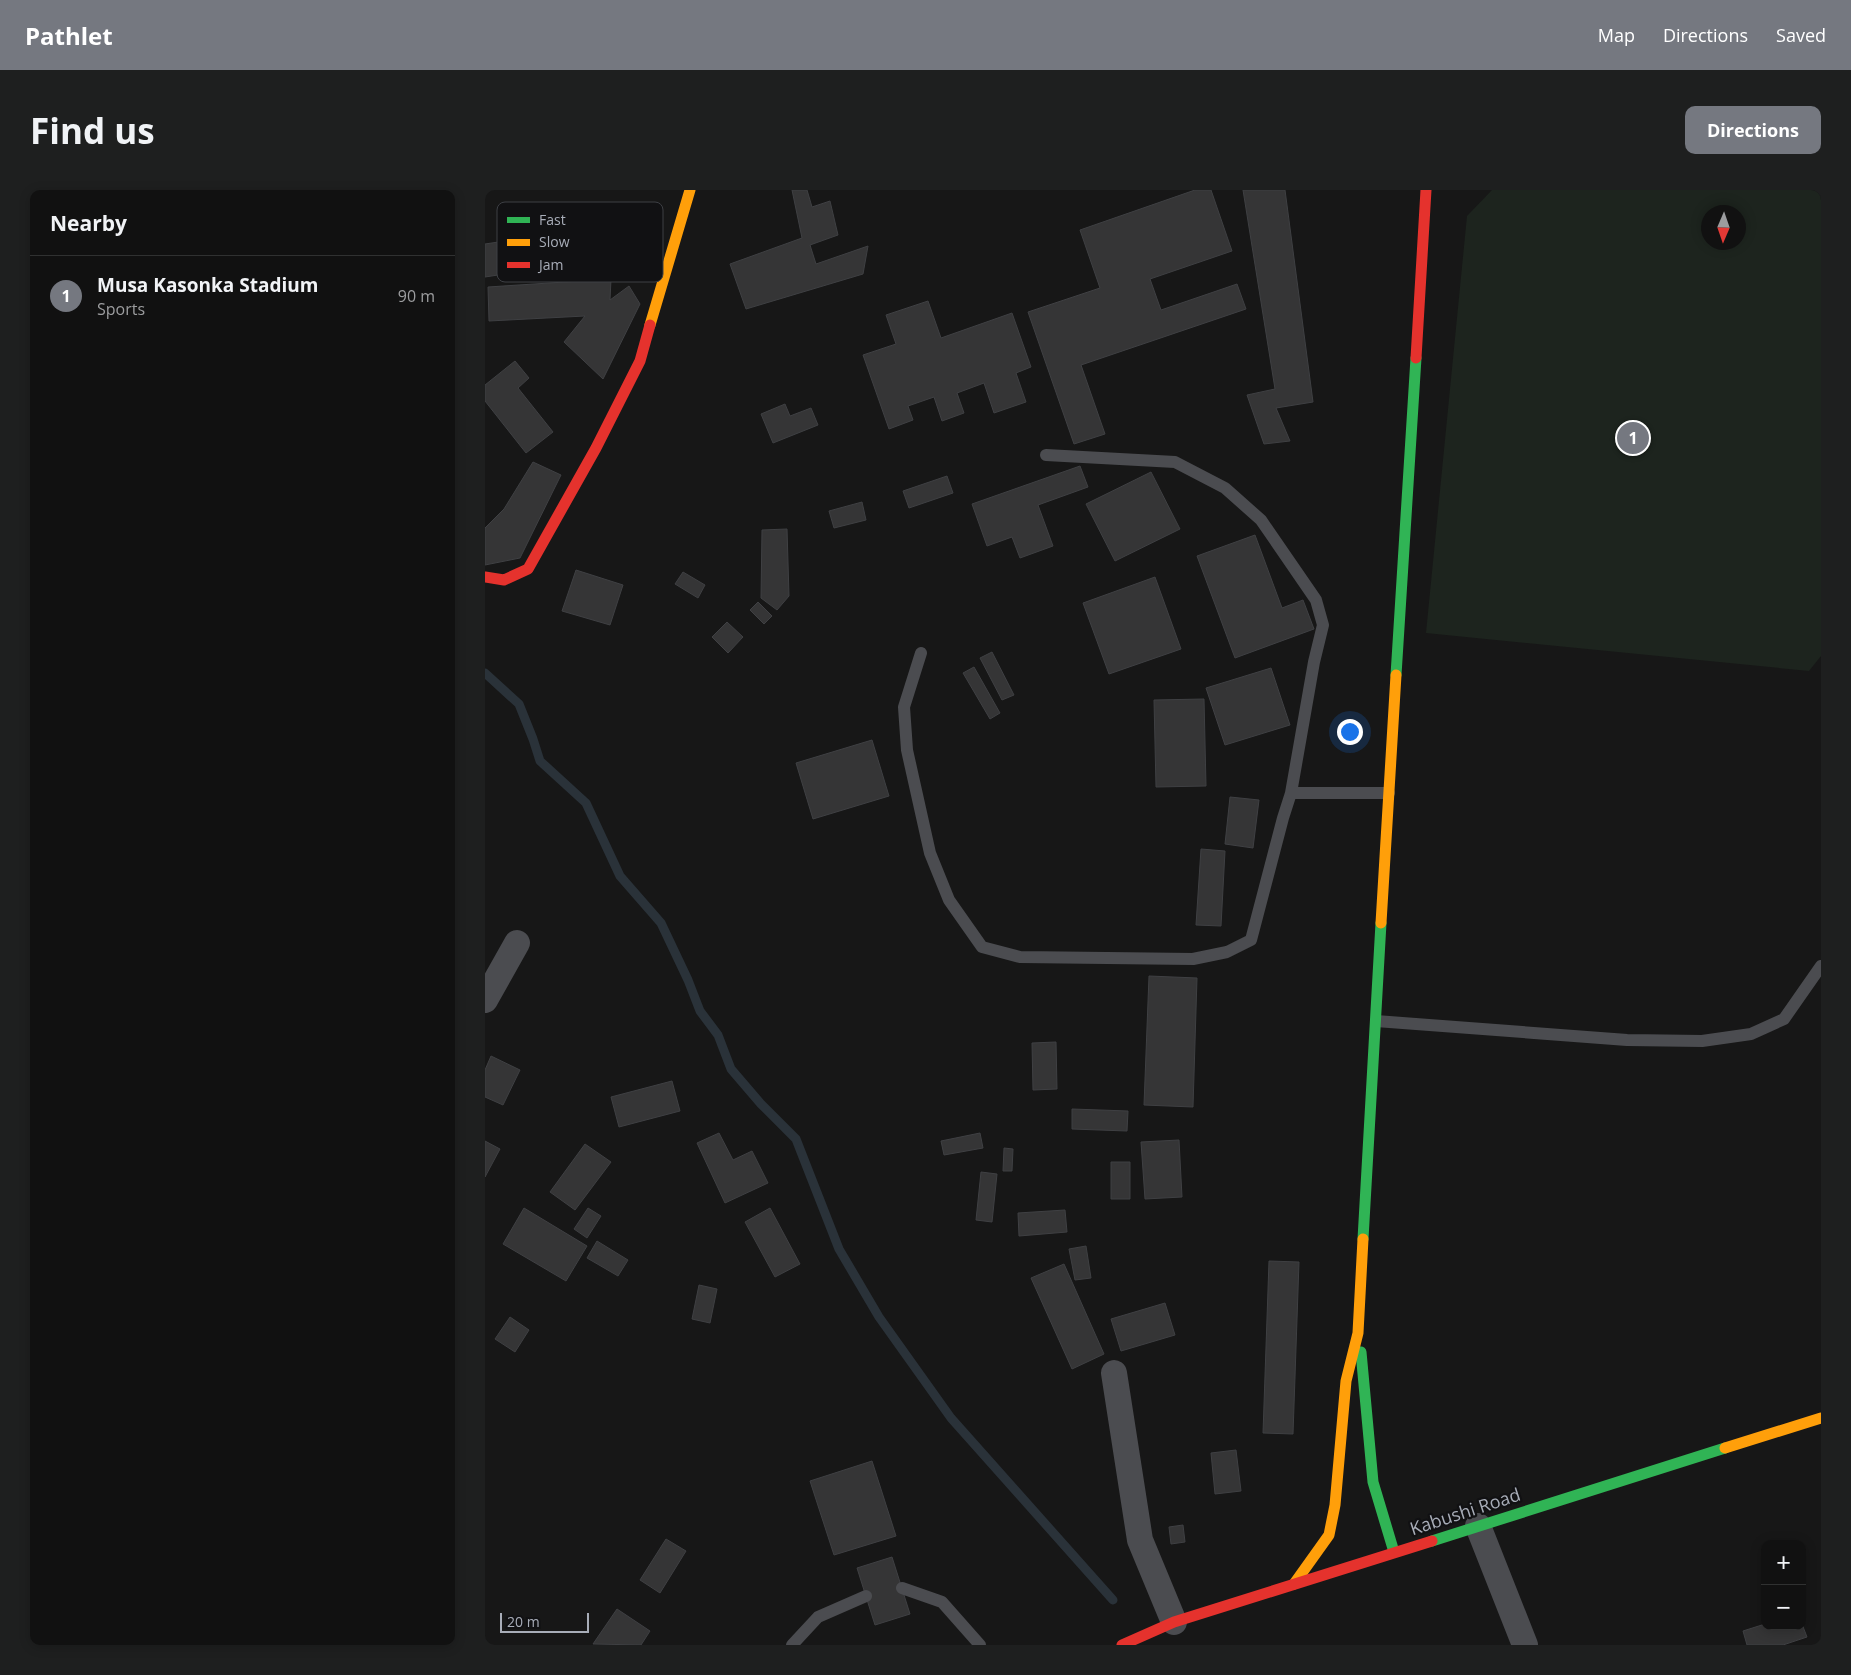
<!DOCTYPE html>
<meta charset="utf-8">
<style>
:root{--surface:#111;--page:#1e1f1f;--text:#f1f3f6;--muted:#9c9d9f;--line:#303131;--accent:#757880}
body{margin:0;font-family:"Open Sans",sans-serif;background:var(--page);color:var(--text)}
.controls{position:absolute;right:15px;bottom:15px;display:grid;overflow:hidden;border-radius:10px;box-shadow:0 2px 12px #0003}
.controls button{width:45px;height:45px;display:grid;place-items:center;padding:0;border:0;border-bottom:1px solid var(--line);background:var(--surface);color:var(--text);font:25px sans-serif}
.compass{position:absolute;left:1216px;top:15px;width:45px;height:45px;border-radius:50%;background:var(--surface);box-shadow:0 2px 12px #0003;rotate:182deg}
.scale{position:absolute;left:15px;bottom:12px;width:89px;box-sizing:border-box;padding-left:5px;border:2px solid #a8adb8;border-top:0;font-size:14px;line-height:18px;white-space:nowrap;color:#a8adb8;-webkit-text-stroke:4px #111113;paint-order:stroke}
.you{position:absolute;left:864px;top:541px;width:18px;height:18px;margin:-12px;border:4px solid #fff;border-radius:50%;background:#1a73e8;box-shadow:0 0 0 8px #1a73e833}
.badge{display:grid;place-items:center;width:32px;height:32px;border-radius:50%;background:var(--accent);color:#fff;font-size:16px;font-weight:700}
.pin{position:absolute;translate:-50% -50%;border:2px solid #fff;box-shadow:0 1px 5px #0006}
.list{margin:0;padding:0;list-style:none}
h2{display:flex;justify-content:space-between;align-items:center;height:65px;margin:0;padding:0 20px;font-size:21px}
h2 small{font-size:16px;font-weight:400;color:var(--muted)}
.list li{display:grid;grid-template-columns:32px 1fr auto;gap:15px;align-items:center;box-sizing:border-box;height:80px;padding:0 20px;border-top:1px solid var(--line)}
.list b{display:block;font-size:19px;white-space:nowrap}
.list p{margin:0;font-size:16px;white-space:nowrap;color:var(--muted)}
.list em{font-size:16px;font-style:normal;color:var(--muted)}
.map{position:relative;flex:none;width:1336px;height:1455px;overflow:hidden;border-radius:10px}
header{display:flex;align-items:center;gap:30px;box-sizing:border-box;height:70px;padding:0 25px;background:var(--accent);color:#fff}
header strong{font-size:24px}
nav{display:flex;gap:28px;margin-inline-start:auto;font-size:18px}
.intro{display:flex;align-items:center;justify-content:space-between;box-sizing:border-box;height:120px;padding:0 30px}
h1{margin:0;font-size:35px}
.button{padding:12px 22px;border-radius:10px;background:var(--accent);color:#fff;font-size:18px;font-weight:700}
main{display:flex;gap:30px;padding:0 30px}
aside{flex:1;background:var(--surface);border-radius:10px;box-shadow:0 2px 12px #0003}
.map>svg:first-child{display:block}
.green{fill:#1d241e;fill-rule:evenodd}
.lines{fill:none;stroke-linecap:round;stroke-linejoin:round}
.stream{stroke:#2a3239;stroke-width:9}
.building{fill:#353536;stroke:#3f4043}
.lane{stroke:#4b4c50;stroke-width:12}
.street{stroke:#4b4c50;stroke-width:26}
.fast{stroke:#30b455;stroke-width:11}
.slow{stroke:#ff9f0a;stroke-width:11}
.jam{stroke:#e5322d;stroke-width:11}
.labels{text-anchor:middle;dominant-baseline:central;stroke-width:4.5;stroke-linejoin:round;paint-order:stroke}
.street-label{font-size:18px;fill:#a8adb8;stroke:#111113}
.key{fill:#111113;stroke:#3e4045;stroke-width:1}
.key-label{font-size:14px;fill:#a8adb8}
</style>
<header>
<strong>Pathlet</strong>
<nav><a>Map</a><a>Directions</a><a>Saved</a></nav>
</header>
<div class="intro"><h1>Find us</h1><a class="button">Directions</a></div>
<main>
<aside>
<h2>Nearby<small></small></h2>
<ul class="list">
<li><span class="badge">1</span><div><b>Musa Kasonka Stadium</b><p>Sports</p></div><em>90 m</em></li>
</ul>
</aside>
<div class="map">
<svg width="1336" height="1455" viewBox="0 0 1336 1455">
<rect width="100%" height="100%" fill="#171717"/>
<path class="green" d="M1007,0H1336V466L1324,481L941,443L982,26ZM1224,22H1254V52H1224Z"/>
<g class="lines">
<path class="stream" d="M0,483L34,514L48,549L55,571L101,613L135,686L176,733L203,790L215,821L233,845L246,879L276,914L311,949L354,1059L394,1127L466,1228L628,1410"/>
</g>
<path class="building" d="M307,0H322L327,17L345,11L353,45L325,55L331,74L383,56L378,84L261,119L245,74L317,48Z
M710,0H726L747,61L665,89L676,120L752,94L761,119L596,175L620,244L589,254L543,122L615,98L595,40Z
M758,0H800L828,212L791,218L805,251L779,254L762,205L790,199Z
M67,44L72,76L0,87V54Z
M126,89L125,110L144,96L155,114L118,189L79,152L100,126L4,131L3,97Z
M443,111L456,148L527,123L546,177L531,183L541,212L509,223L499,193L472,203L479,223L457,231L449,207L423,216L428,230L404,239L378,165L411,154L401,125Z
M30,171L44,188L33,198L68,242L41,263L0,211V195Z
M300,214L305,226L326,218L333,235L288,253L276,224Z
M48,272L76,285L35,368L0,375V338L19,319Z
M595,276L603,297L553,315L568,356L535,368L527,347L502,356L487,314Z
M666,282L695,339L630,371L601,314Z
M462,286L468,303L424,318L418,301Z
M377,312L381,330L349,338L344,321Z
M302,339L304,406L292,420L276,408L277,340Z
M770,345L797,418L818,410L829,439L750,468L712,366Z
M91,380L138,395L125,435L77,421Z
M198,382L220,395L213,408L190,394Z
M670,387L696,459L624,484L598,413Z
M273,412L287,426L279,434L265,420Z
M242,432L258,447L243,463L227,447Z
M507,462L529,505L517,510L495,468Z
M489,477L515,523L505,529L478,483Z
M786,478L805,535L740,555L721,498Z
M719,509L721,596L671,597L669,510Z
M387,550L404,606L328,629L311,573Z
M745,607L774,610L768,658L740,654Z
M716,659L740,661L736,736L711,735Z
M664,786L712,788L708,917L659,915Z
M571,852L572,899L548,900L547,853Z
M6,866L35,880L18,915L0,907V880Z
M187,891L195,921L134,937L126,907Z
M587,919L643,921L642,941L587,939Z
M234,943L248,970L267,961L283,993L240,1013L212,953Z
M495,943L498,958L459,965L456,951Z
M694,950L697,1007L660,1009L656,952Z
M0,951L15,959L0,987Z
M100,954L126,972L90,1020L65,1002Z
M519,958L528,959L527,981H518Z
M626,972H645V1009H626Z
M496,982L512,984L507,1032L491,1030Z
M39,1018L102,1056L81,1091L18,1054Z
M103,1018L116,1026L102,1048L89,1039Z
M285,1018L315,1074L290,1087L260,1032Z
M580,1020L582,1042L534,1046L533,1023Z
M112,1051L143,1070L133,1086L102,1068Z
M601,1056L606,1088L590,1090L584,1059Z
M784,1071L814,1072L808,1244L778,1243Z
M579,1074L619,1164L587,1179L546,1088Z
M214,1095L232,1099L225,1133L207,1129Z
M680,1113L690,1145L636,1161L626,1129Z
M25,1127L44,1140L30,1162L10,1149Z
M751,1260L756,1301L730,1304L726,1263Z
M387,1271L411,1346L349,1365L325,1291Z
M698,1335L700,1352L686,1354L684,1337Z
M181,1349L201,1361L175,1403L155,1390Z
M407,1367L425,1424L390,1435L372,1378Z
M132,1419L165,1441L156,1455L108,1454Z
M1280,1434V1436H1317V1434L1322,1447L1298,1455H1262L1258,1441Z"/>
<g class="lines">
<path class="lane" d="M561,265L690,272L740,298L776,330L831,410L838,435L829,472L806,603
M436,463L419,517L422,560L445,663L464,710L497,757L535,767L708,769L742,762L766,750L798,628L806,603H904
M891,831L1142,850L1217,851L1266,844L1299,829L1336,776
M417,1398L457,1412L495,1455
M307,1455L333,1427L381,1406"/>
<path class="street" d="M0,810L32,753
M629,1183L655,1350L689,1432
M993,1336L1040,1455"/>
<path class="fast" d="M911,485L931,168
M878,1049L896,733
M876,1162L888,1292L909,1362
M947,1351L1240,1258"/>
<path class="slow" d="M165,135L205,0
M896,733L911,485
M1240,1258L1336,1228
M809,1394L844,1345L850,1315L861,1191L873,1143L878,1049"/>
<path class="jam" d="M931,168L941,0
M0,387L19,390L43,379L111,258L155,171L165,135
M637,1455L689,1432L947,1351"/>
</g>
<g class="labels">
<g class="street-label">
<text transform="translate(980 1321) rotate(-18)">Kabushi Road</text>
</g>
</g>
<rect x="12" y="12" width="166" height="80" rx="8" class="key"/>
<rect x="22" y="27" width="23" height="6" fill="#30b455"/>
<rect x="22" y="49" width="23" height="7" fill="#ff9f0a"/>
<rect x="22" y="72" width="23" height="6" fill="#e5322d"/>
<g class="key-label">
<text x="54" y="35">Fast</text>
<text x="54" y="57">Slow</text>
<text x="54" y="80">Jam</text>
</g>
</svg>
<div class="controls">
<button>+</button>
<button>−</button>
</div>
<svg class="compass" viewBox="-18 -18 36 36"><path d="M0-13l5 13h-10z" fill="#e53935"/><path d="M0 13l5-13h-10z" fill="#9c9d9f"/></svg>
<div class="scale">20 m</div>
<div class="you"></div>
<div class="pin badge" style="left:1148px;top:248px">1</div>
</div>
</main>
